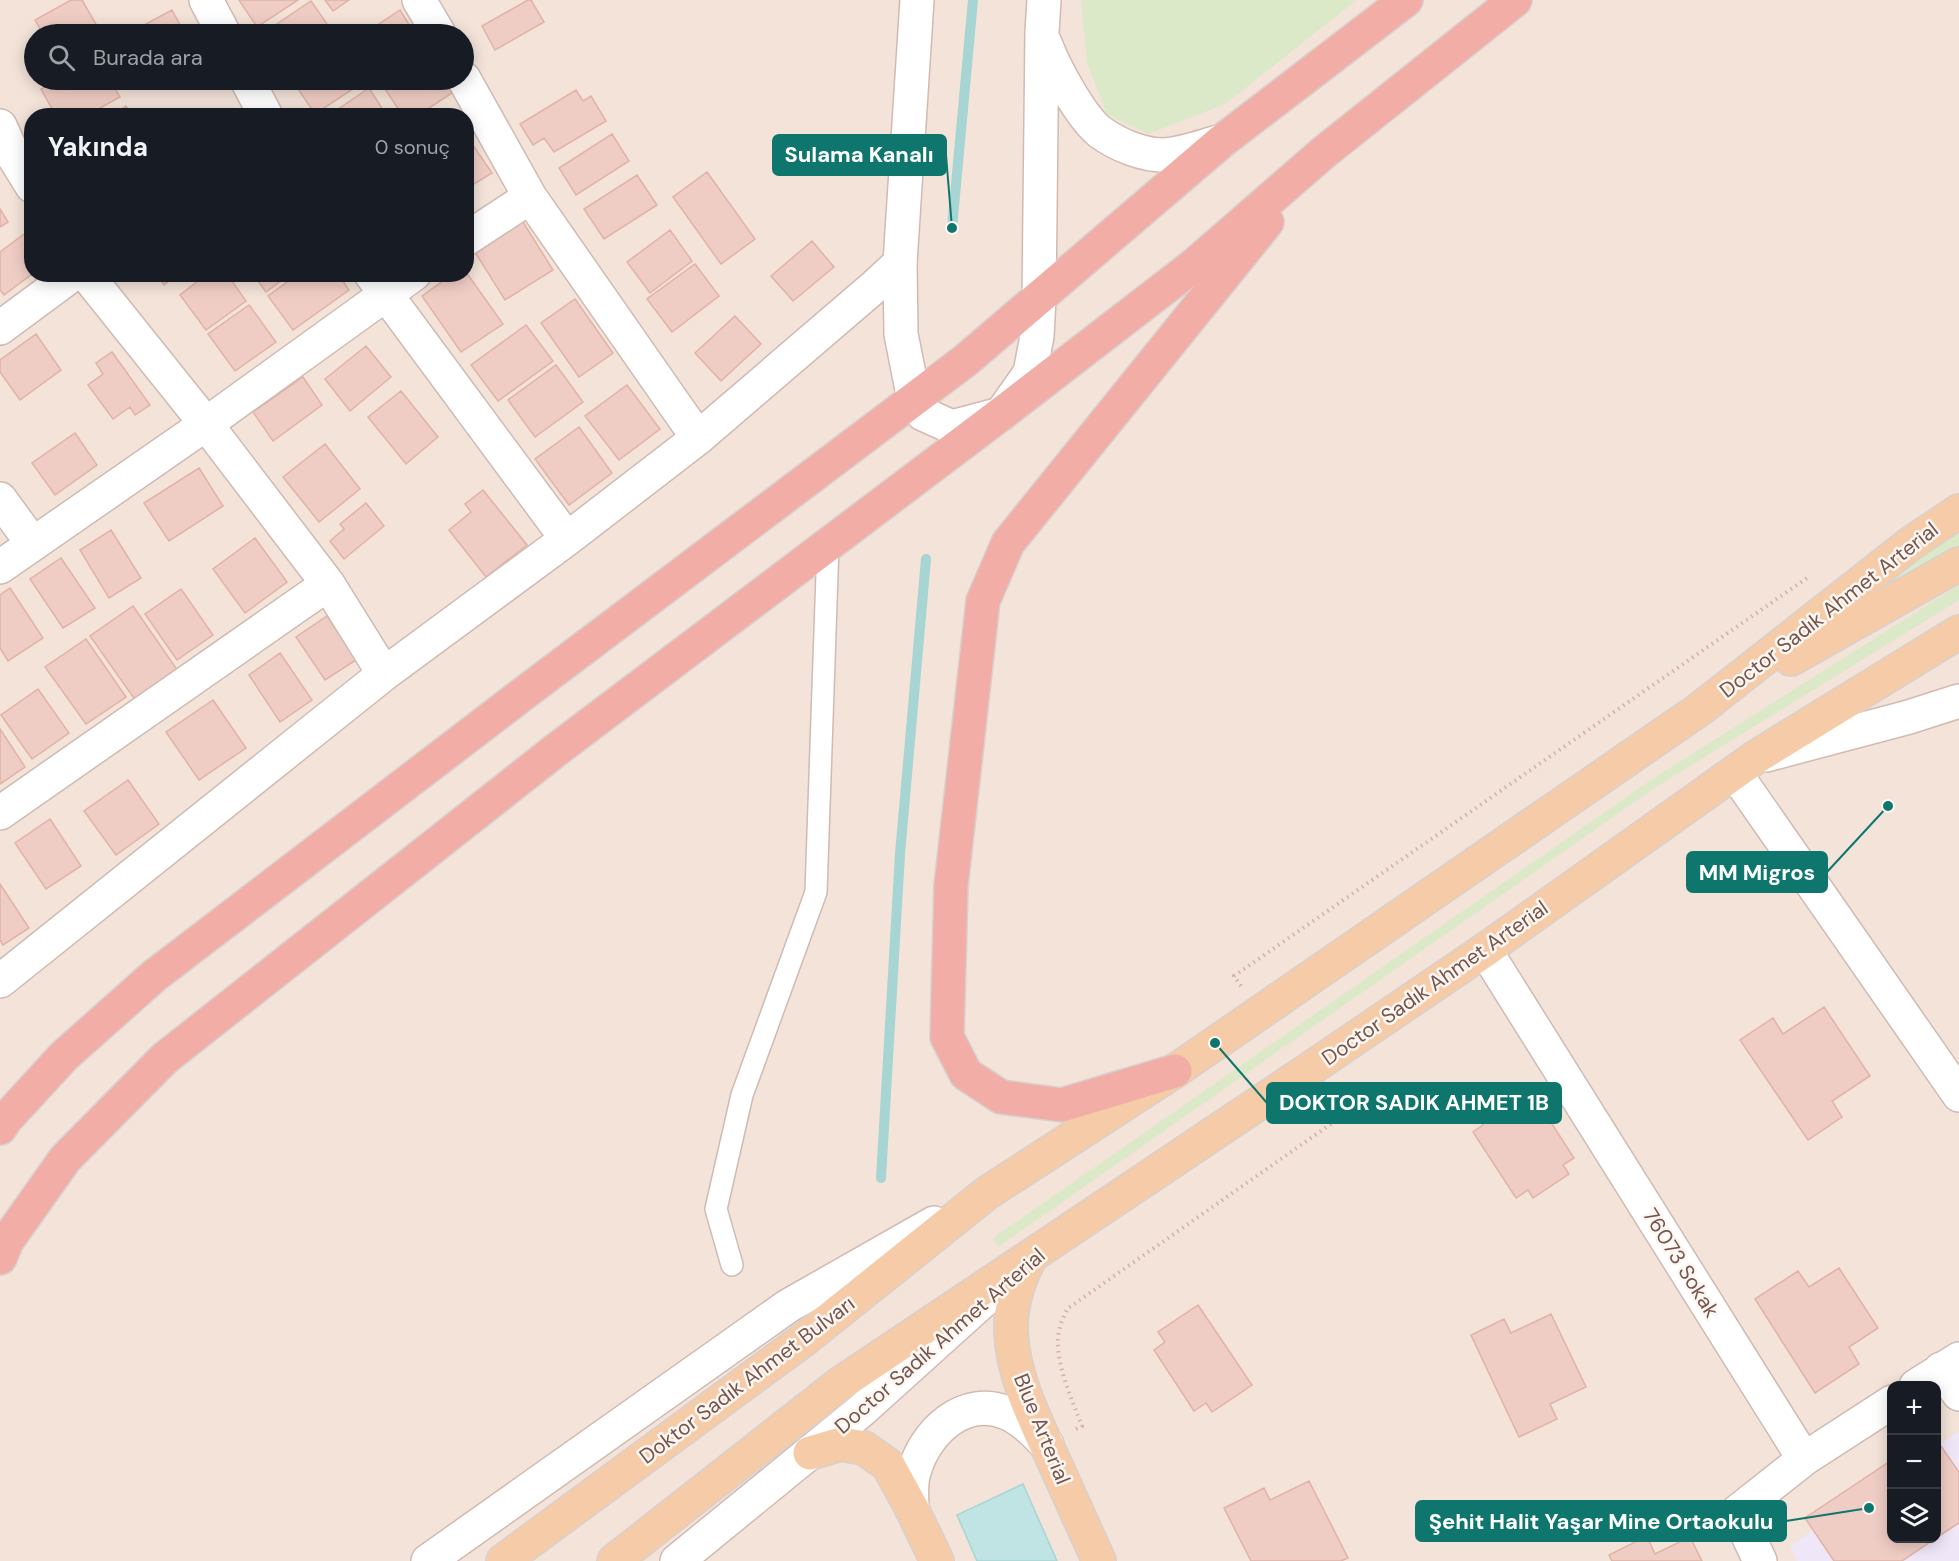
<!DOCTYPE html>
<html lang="tr">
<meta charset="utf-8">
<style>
:root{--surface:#171b24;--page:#242831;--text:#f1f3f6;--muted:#9ea1a6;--line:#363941}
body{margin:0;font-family:"DM Sans",sans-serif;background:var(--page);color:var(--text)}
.controls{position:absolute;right:18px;bottom:18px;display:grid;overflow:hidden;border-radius:12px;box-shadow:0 3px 15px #0003}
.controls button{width:54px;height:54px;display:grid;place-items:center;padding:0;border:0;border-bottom:2px solid var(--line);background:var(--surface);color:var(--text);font:30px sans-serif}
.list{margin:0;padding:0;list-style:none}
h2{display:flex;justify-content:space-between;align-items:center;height:78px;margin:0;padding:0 24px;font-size:26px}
h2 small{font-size:20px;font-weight:400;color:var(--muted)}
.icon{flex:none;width:33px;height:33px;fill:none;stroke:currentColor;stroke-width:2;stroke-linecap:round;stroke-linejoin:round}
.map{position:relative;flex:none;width:1959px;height:1561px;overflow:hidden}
.search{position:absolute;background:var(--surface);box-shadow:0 3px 15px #0003;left:24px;top:24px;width:450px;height:66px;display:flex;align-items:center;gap:15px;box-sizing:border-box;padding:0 21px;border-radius:33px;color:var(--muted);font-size:22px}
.panel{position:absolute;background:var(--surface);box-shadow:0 3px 15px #0003;left:24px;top:108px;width:450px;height:174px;border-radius:24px}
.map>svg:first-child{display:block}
.residential{fill:#f3e3d9;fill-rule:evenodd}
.education{fill:#efe7f8}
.green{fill:#dbe9c9}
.water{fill:#bfe4e3;stroke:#a6d5d4;stroke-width:1.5}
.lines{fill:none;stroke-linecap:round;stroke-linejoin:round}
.stream{stroke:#a6d5d4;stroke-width:10}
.building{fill:#efcdc4;stroke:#e1b2a5;stroke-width:1.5}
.service-casing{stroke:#cfbbb3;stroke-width:24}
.minor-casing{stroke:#cfbbb3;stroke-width:36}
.secondary-casing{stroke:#d2bab1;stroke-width:36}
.primary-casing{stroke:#d8d0ce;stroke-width:36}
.motorway-casing{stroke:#d8d0ce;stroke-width:36}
.path{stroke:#d4b0a6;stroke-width:4;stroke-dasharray:1.5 4.5;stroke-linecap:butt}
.service{stroke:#fff;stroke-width:21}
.minor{stroke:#fff;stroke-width:33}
.secondary{stroke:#fff;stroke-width:33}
.primary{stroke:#f5cba8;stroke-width:33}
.motorway{stroke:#f1ada6;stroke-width:33}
.labels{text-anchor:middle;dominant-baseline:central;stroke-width:5;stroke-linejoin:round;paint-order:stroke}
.street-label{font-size:21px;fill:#75564f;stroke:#fef6f1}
.leader{fill:none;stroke:#0f766e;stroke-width:2}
.callout-dot{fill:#0f766e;stroke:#fef6f1;stroke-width:2}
.callout{fill:#0f766e;stroke:#0f766e;stroke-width:2}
.callout-label{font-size:22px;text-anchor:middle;font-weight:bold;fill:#fff}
</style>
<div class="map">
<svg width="1959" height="1561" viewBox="0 0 1959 1561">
<rect width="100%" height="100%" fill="#fbf2ea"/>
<path class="residential" d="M0,0H1959V1561H0ZM34,34H464V80H34ZM32,116H466V274H32ZM1892,1386H1936V1538H1892Z"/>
<path class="education" d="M1959,1431V1561H1797L1790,1546L1891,1477L1892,1538H1936L1937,1446Z"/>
<path class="green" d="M1081,0H1357L1225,104L1148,134L1107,114L1087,63Z
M1959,532V546L1942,558L1784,651Z
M1959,585V600L1656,787L998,1247L993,1238L1651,780Z"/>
<path class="water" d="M1023,1484L1057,1561H977L957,1515Z"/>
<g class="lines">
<path class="stream" d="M952,228L973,0
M881,1178L900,854L926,559"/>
</g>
<path class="building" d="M71,0H82L100,31L94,34H43L35,20Z
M239,0H298L257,27Z
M325,0H349L333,11Z
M528,0H531L544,22L495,50L482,26Z
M311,1L334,34H262Z
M172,10L185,34H130L129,33Z
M400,10L415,34H386L379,24Z
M58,80H110L120,97L86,116H56L41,89Z
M292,80H363L365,81L315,114Z
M386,80H443L452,93L417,116H403L381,83Z
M369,88L387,116H328Z
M576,90L583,101L591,96L606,121L554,152L544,138L533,145L520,124Z
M126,106L132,116H111Z
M612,134L629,161L576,195L559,168Z
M466,135L492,173L466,189Z
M707,172L755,239L721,264L673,197Z
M637,175L657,205L604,239L584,209Z
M0,209L8,222L0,227Z
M521,219L553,270L505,300L473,249Z
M670,230L692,261L650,293L627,262Z
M27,232L32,238V274L4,295L0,290V252Z
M812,241L834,267L793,301L771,276Z
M695,264L719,296L672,332L647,299Z
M466,272L503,324L461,352L422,296L453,274H466Z
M157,274H178L164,285Z
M207,274H227L246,301L206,330L180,295Z
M253,274H290L266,292Z
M298,274H338L349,290L293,330L268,296Z
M575,299L613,353L579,377L541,323Z
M249,305L276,342L235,371L208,334Z
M735,316L761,344L721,381L695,353Z
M526,325L553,361L498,401L471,365Z
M36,334L61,370L20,400L0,372V360Z
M366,346L391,377L350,411L325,379Z
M112,352L150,405L135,415L130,407L113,419L88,385L103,374L96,363Z
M556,365L583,402L535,437L508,400Z
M303,377L322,405L273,441L253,412Z
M627,385L660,429L619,460L585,416Z
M401,391L438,437L406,464L368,417Z
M579,427L612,473L569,505L535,459Z
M75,433L97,465L55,495L32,463Z
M325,444L360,489L319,522L283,477Z
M199,468L223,506L169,541L144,503Z
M483,490L527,545L486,577L449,530L471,512L465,504Z
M366,503L384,526L344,559L330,541L344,529L340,524Z
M111,530L141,578L109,598L80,550Z
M255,538L287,582L245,613L213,569Z
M61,558L95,608L63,628L30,579Z
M10,588L43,638L8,661L0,648V595Z
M181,589L213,635L177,660L145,614Z
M133,606L178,671L136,701L90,636Z
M327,616L356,660L325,680L296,637Z
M86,639L126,697L86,724L45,667Z
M280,653L312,700L280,722L249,675Z
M38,689L69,733L32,759L1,715Z
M213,700L246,748L199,780L166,732Z
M0,729L25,767L0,784Z
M128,780L159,824L116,855L84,811Z
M50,819L81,866L46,889L15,843Z
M0,884L29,928L3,945L0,940Z
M1824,1007L1870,1076L1832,1101L1842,1117L1808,1140L1740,1040L1773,1018L1783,1034Z
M1514,1093L1520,1102L1532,1093L1574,1158L1563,1165L1569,1174L1533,1198L1528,1190L1516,1198L1473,1132L1483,1125L1478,1117Z
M1839,1268L1878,1328L1849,1347L1859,1364L1815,1393L1755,1299L1798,1271L1809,1287Z
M1198,1305L1252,1385L1212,1412L1206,1403L1194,1411L1154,1350L1165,1342L1158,1332Z
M1551,1314L1586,1387L1550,1404L1557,1419L1519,1437L1471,1335L1504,1319L1511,1333Z
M1936,1439L1959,1472V1523L1936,1538Z
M1892,1460V1538H1936L1902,1561H1834L1805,1518Z
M1309,1481L1348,1558L1341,1561H1251L1224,1508L1264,1488L1270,1500Z
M1647,1536L1655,1554L1690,1537L1702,1561H1612L1609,1555Z"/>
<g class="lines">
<g class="service-casing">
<path id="service" d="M732,1265L716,1209L742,1095L816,892L828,545"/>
</g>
<g class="minor-casing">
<path id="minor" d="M206,0L224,34
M419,0L439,34
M464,79L530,197L698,438
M247,80L266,116
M0,126L14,157L32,186
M466,239L530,197
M86,274L206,424L328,584L384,674
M371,274L567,539
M0,328L73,274
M0,499L33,544
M0,567L206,424L414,274
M1735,773L1959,1095
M0,813L328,584
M1485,950L1804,1459L1737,1512L1760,1561
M0,981L384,674L567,539L698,438L874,287L900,263
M1941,1369L1959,1394
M1916,1386L1959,1359
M1804,1459L1892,1402"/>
</g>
<g class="secondary-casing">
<path id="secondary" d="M917,0L900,263L901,334L914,400L923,414L952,427L1001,414L1030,373L1037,336L1039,299L1042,32L1044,0
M1045,43C1054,67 1080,116 1100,132C1118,145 1142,155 1164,155C1182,154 1203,146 1222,141
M1766,755L1909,717L1959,701
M912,1509C912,1497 910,1484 914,1472C925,1432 964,1395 1007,1413C1023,1420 1035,1433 1047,1445
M428,1561L788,1306L934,1223
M677,1561L862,1410L984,1300"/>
</g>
<g class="primary-casing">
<path id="primary" d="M1791,659L1959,564
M1030,1258C1018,1281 1010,1305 1011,1332C1013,1376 1034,1418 1052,1457C1068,1492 1083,1526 1099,1561
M810,1453L841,1444L864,1448L888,1465L912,1509L937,1561
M503,1561L806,1338L987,1193L1175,1071L1700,709L1910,544L1959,511
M614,1561L841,1383L1304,1073L1485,950L1756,757L1959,632"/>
</g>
<g class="motorway-casing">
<path id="motorway" d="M1175,1071L1062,1105L1001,1097L966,1074L947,1037L951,886L983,601L1008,543L1267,222
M0,1128L6,1119L64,1056L154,976L519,697L966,360L1222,141L1406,0
M0,1258L7,1241L65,1159L165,1058L556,750L1001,414L1193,266L1323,153L1515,0"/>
</g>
<path class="path" d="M1241,986L1234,976L1807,578
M1076,1429L1082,1426C1072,1400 1051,1354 1060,1327C1061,1321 1065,1315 1067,1309L1338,1119L1323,1099"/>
<use href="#service" class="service"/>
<use href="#minor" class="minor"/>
<use href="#secondary" class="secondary"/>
<use href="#primary" class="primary"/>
<use href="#motorway" class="motorway"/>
</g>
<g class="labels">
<g class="street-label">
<text transform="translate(1829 610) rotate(-38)">Doctor Sadık Ahmet Arterial</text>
<text transform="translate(1435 983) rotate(-35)">Doctor Sadık Ahmet Arterial</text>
<text transform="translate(1681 1263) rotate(58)">76073 Sokak</text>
<text transform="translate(940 1341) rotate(-41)">Doctor Sadık Ahmet Arterial</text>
<text transform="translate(747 1380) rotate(-37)">Doktor Sadık Ahmet Bulvarı</text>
<text transform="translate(1042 1429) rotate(68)">Blue Arterial</text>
</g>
</g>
<path class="leader" d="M952 228L946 155M1888 806L1827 872M1215 1043L1267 1103M1869 1508L1786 1521"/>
<g class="callout-dot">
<circle cx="952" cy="228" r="6"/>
<circle cx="1888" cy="806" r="6"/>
<circle cx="1215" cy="1043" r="6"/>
<circle cx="1869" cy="1508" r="6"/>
</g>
<g class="callout">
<rect x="773" y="135" width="173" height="40" rx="6"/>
<rect x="1687" y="852" width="140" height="40" rx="6"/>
<rect x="1267" y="1083" width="294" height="40" rx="6"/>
<rect x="1416" y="1501" width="370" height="40" rx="6"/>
</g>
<g class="callout-label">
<text x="859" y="162">Sulama Kanalı</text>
<text x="1757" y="880">MM Migros</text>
<text x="1414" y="1110">DOKTOR SADIK AHMET 1B</text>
<text x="1601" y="1529">Şehit Halit Yaşar Mine Ortaokulu</text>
</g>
</svg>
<div class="controls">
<button>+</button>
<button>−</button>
<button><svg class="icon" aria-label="layers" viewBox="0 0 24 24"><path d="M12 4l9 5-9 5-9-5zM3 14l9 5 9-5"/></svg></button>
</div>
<div class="search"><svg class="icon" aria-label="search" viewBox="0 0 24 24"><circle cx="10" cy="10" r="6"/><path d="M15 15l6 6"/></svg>Burada ara</div>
<section class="panel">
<h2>Yakında<small>0 sonuç</small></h2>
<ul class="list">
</ul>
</section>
</div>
